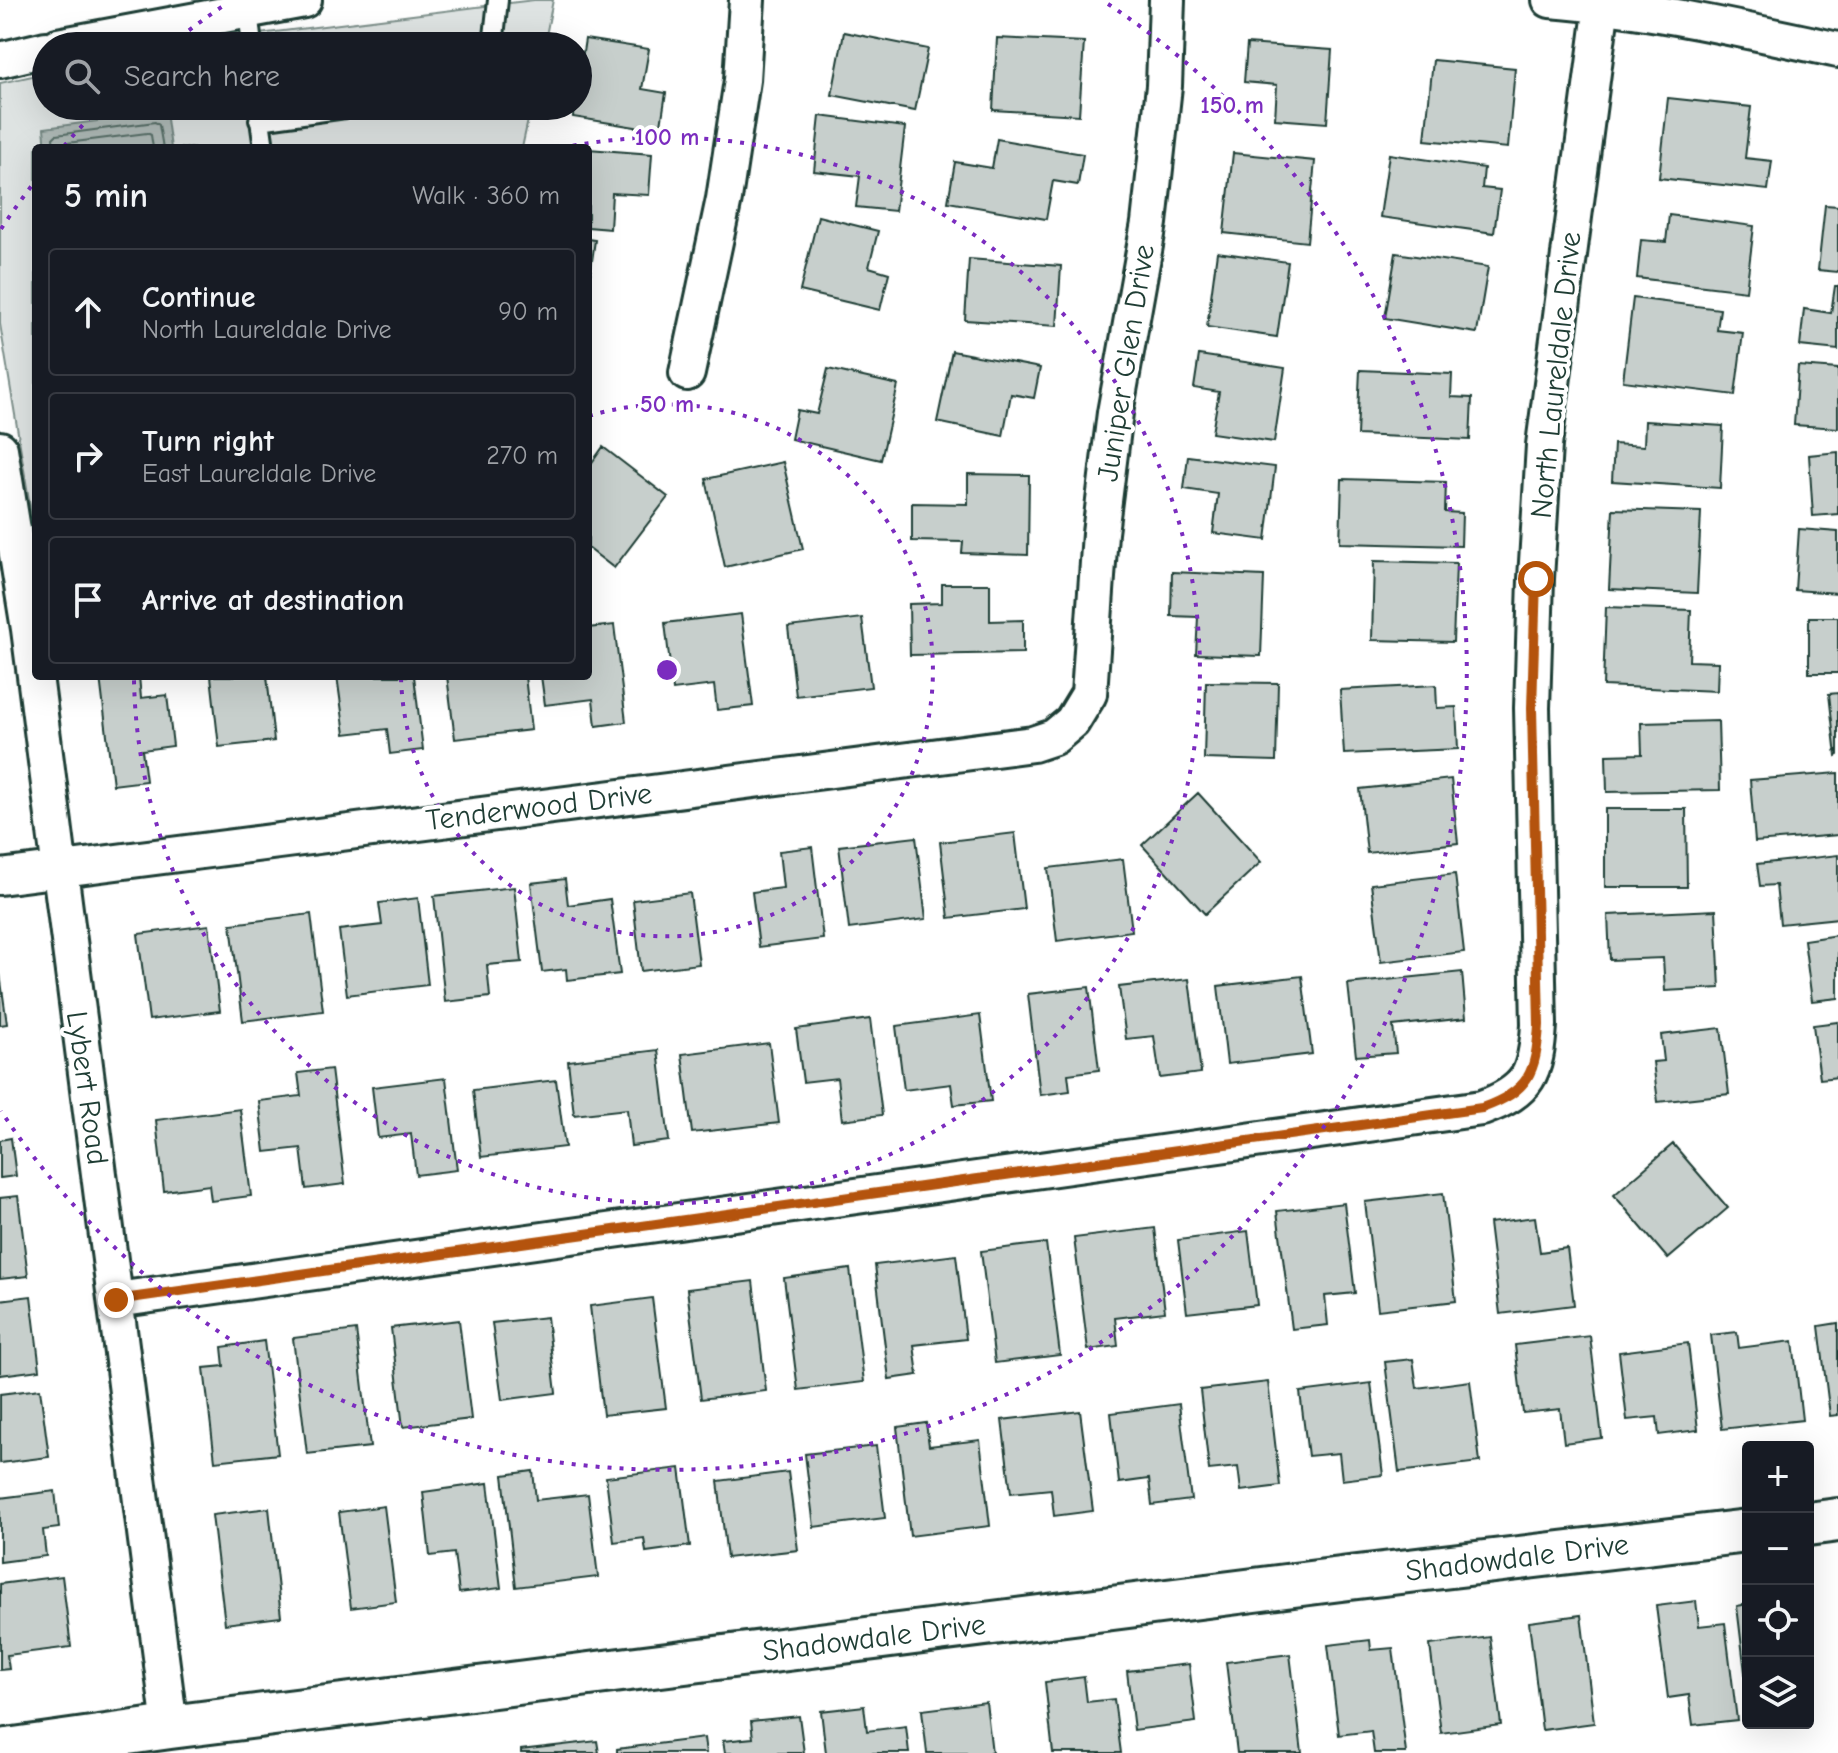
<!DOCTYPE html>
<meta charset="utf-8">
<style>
:root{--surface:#171b24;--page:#20242c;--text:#f1f3f6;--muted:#9ea1a6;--line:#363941}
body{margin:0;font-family:"Comic Neue",sans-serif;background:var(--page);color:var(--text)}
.controls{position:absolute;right:24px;bottom:24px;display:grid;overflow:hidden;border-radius:8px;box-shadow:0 8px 32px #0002}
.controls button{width:72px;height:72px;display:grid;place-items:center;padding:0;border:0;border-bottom:2px solid var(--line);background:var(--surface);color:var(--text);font:40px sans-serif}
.stop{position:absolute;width:24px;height:24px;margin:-18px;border:6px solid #b45309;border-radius:50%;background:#fff}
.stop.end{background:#b45309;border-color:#fff;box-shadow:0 2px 8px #0008}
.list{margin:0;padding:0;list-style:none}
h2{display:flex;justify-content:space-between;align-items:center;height:104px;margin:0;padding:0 32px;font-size:34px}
h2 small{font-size:26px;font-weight:400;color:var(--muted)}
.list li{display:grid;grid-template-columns:52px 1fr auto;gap:24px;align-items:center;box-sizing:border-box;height:128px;margin:0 16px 16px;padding:0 16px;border:2px solid var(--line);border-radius:8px}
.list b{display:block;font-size:30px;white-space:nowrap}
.list p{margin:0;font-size:26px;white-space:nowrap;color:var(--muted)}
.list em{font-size:26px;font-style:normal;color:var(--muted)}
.icon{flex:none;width:44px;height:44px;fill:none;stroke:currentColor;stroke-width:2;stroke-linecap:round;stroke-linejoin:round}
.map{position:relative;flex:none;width:1838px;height:1753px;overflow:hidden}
.search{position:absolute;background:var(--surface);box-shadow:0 8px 32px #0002;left:32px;top:32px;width:560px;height:88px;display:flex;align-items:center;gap:20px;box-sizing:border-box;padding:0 28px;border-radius:44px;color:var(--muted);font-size:30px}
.panel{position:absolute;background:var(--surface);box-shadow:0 8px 32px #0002;left:32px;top:144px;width:560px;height:536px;border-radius:8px}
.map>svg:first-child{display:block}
.green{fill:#dee3e2;stroke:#7e908b;stroke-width:2}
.water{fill:#afbab7;stroke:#758883;stroke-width:2}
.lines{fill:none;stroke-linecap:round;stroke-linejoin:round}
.shore{stroke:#596f68;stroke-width:2}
.building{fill:#c7cfcc;stroke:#1f3d34;stroke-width:2}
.service-casing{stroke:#1f3d34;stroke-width:24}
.minor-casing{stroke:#1f3d34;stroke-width:40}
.tertiary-casing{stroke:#1f3d34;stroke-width:48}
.service{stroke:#fff;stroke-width:18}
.minor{stroke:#fff;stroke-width:34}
.tertiary{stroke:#fff;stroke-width:42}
.route{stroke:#b45309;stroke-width:10}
.ring{fill:none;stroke:#7b2cbf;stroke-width:4;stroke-dasharray:4 8}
.labels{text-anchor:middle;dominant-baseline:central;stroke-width:8;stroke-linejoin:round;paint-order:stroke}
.street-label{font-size:30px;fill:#1f3d34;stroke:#fff}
.centre{fill:#7b2cbf;stroke:#fff;stroke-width:4}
.ring-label{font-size:24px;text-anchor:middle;font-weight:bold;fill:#7b2cbf;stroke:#fff;stroke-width:8;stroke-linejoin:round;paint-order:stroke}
</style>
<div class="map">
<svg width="1838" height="1753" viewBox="0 0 1838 1753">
<rect width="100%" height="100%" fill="#fff"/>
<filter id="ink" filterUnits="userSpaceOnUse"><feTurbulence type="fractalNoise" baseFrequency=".0125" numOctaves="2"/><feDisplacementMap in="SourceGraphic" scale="16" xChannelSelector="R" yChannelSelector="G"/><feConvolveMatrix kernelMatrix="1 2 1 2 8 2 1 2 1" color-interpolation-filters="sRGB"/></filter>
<g filter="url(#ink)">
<path class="green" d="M534,0H553L544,46H184L226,38Z
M46,73V106H531L522,148H36V542L0,324V83Z"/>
<path class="water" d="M166,112L171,148H46L44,128Z"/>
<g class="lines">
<path class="shore" d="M54,148L53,138L56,135L155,122L159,125L163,148
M64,148L67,143L147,133L151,135L153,148"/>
</g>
<path class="building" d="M844,32L928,49L915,111L832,95Z
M997,38L1084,42L1079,115L993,110Z
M585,39L649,49L642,89L666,93L660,131L573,117L574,106H578V84Z
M1247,44L1332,50L1327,123L1275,119L1277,85L1244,82Z
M1433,60L1515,68L1508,148L1425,140Z
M1668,98L1751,107L1745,158L1772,161L1768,190L1659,178Z
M820,116L905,127L895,211L856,207L860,176L814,171Z
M997,139L1083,154L1078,185L1053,181L1046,219L948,202L955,162L992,168Z
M588,149L652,154L649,195L612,193L610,229L588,227Z
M1233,153L1315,161L1307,242L1224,233Z
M1389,154L1484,168L1482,188L1500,190L1494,233L1380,217Z
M1825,205L1838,206V272L1818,270Z
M1669,215L1754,226L1746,291L1637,278L1641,240L1666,242Z
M818,216L878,231L869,267L889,273L880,310L800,291Z
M588,239L595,240L588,289Z
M1217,252L1288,262L1277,337L1207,327Z
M1396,253L1488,267L1477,333L1385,318Z
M969,259L1061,266L1057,326L965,320Z
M1835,286H1838V350L1800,346L1804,309L1831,313Z
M1633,298L1720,309L1717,330L1743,333L1735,395L1623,381Z
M952,351L1040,368L1034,398L1011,394L1003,436L937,422Z
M1199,355L1285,368L1274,442L1212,433L1219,392L1194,388Z
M1798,366L1838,369V428L1794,425Z
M828,369L898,385L881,460L791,439L797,410L817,414Z
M1360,370L1452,374L1451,397L1472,398L1470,440L1357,435Z
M1645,421L1723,426L1720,488L1612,481L1614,444L1644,446Z
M603,447L668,497L614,568L588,548V468Z
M1838,452V514L1813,516L1809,455Z
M1188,456L1275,467L1266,540L1213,533L1218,494L1184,489Z
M783,462L803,549L725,567L706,479Z
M968,474L1029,475L1028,555L962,553L963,542L912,541V503L968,504Z
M1342,479L1446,482L1445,512L1462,513L1461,546L1340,543Z
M1613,509L1701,512L1697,593L1609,589Z
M1799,529L1838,532V593L1795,590Z
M1374,561L1456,563L1453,642L1372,640Z
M1172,572L1264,576L1261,656L1196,654L1198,617L1171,616Z
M942,584H990V621L1023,620V653L910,655L909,604L942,603Z
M1606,607L1691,610L1689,661L1718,662L1717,691L1603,686Z
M741,614L753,706L717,710L714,685L673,690L665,623Z
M1809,617H1838V673H1809Z
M862,618L871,687L796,696L788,627Z
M614,625L626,722L596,726L593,699L545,705L541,676H588V628Z
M139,676L141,698L167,695L173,746L142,750L146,781L113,785L100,677Z
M211,676H267L274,741L219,747Z
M337,676H414L423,750L390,754L387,729L345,734Z
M447,676H525L531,730L455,739Z
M1206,682L1278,683L1276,761L1204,759Z
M1436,685L1437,708L1456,707L1458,749L1344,754L1340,690Z
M1838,693V755L1836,756L1829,694Z
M1718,721L1720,790L1607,792L1606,755L1642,754L1641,723Z
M1838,773V835L1755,842L1750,780Z
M1451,779L1458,843L1367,853L1360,789Z
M1198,793L1261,862L1205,914L1142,845Z
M1605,809H1686L1687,887H1605Z
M1015,833L1024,909L949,918L940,842Z
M916,837L926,919L849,929L839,846Z
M812,847L823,939L759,947L752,892L783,888L779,851Z
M1838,855V918L1780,924L1776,885L1760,886L1757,864Z
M1123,859L1132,931L1057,941L1048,868Z
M1455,874L1464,952L1381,962L1371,884Z
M565,879L568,905L610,899L620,974L567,980L566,969L542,972L531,883Z
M514,887L522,962L487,965L490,997L445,1002L434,896Z
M690,893L699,964L641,971L633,900Z
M418,898L428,985L347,995L339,930L382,925L379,903Z
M1716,910L1720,988L1665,991L1663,958L1610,960L1608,915Z
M311,914L323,1011L243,1021L231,924Z
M209,925L220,1011L149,1020L138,934Z
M1838,935V998L1812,1001L1804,940Z
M1462,972L1466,1018L1393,1026L1396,1053L1356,1056L1348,984Z
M0,974L7,1024L0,1025Z
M1302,976L1312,1054L1227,1064L1218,986Z
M1189,979L1201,1073L1160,1078L1154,1036L1126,1039L1119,987Z
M1089,987L1099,1070L1068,1074L1070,1091L1040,1095L1028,994Z
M980,1015L991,1101L954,1105L951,1084L904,1090L896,1026Z
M870,1019L882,1115L842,1120L837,1078L803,1082L796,1029Z
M1838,1022V1077L1820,1079L1813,1025Z
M1721,1028L1729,1094L1658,1102L1653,1062L1664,1061L1661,1035Z
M769,1043L779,1123L692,1133L682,1054Z
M658,1050L669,1141L631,1146L627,1109L574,1115L568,1061Z
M331,1069L345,1184L306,1189L301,1148L265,1152L259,1101L301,1096L298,1073Z
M446,1078L457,1170L416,1175L411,1134L378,1138L372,1087Z
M556,1080L565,1147L481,1157L473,1090Z
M240,1109L251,1196L211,1201L209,1185L164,1191L156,1120Z
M11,1138L16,1176L0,1178V1140Z
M1673,1144L1728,1208L1668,1259L1614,1195Z
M1443,1193L1456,1301L1378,1310L1365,1202Z
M18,1196L28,1276L0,1279V1198Z
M1344,1203L1355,1293L1325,1296L1328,1325L1292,1329L1277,1211Z
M1535,1217L1540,1252L1567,1248L1574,1305L1500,1314L1489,1223Z
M1155,1228L1165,1312L1115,1318L1118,1346L1088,1350L1074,1238Z
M1248,1231L1257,1305L1187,1313L1178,1240Z
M1046,1243L1060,1355L995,1363L981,1251Z
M956,1255L966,1339L914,1345L918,1375L889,1379L875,1265Z
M850,1269L864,1382L798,1390L784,1278Z
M753,1281L766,1391L701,1399L687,1289Z
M31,1296L40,1370L0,1375V1300Z
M652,1298L666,1408L603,1415L590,1306Z
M547,1317L556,1393L502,1400L492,1323Z
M459,1320L471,1419L403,1427L391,1328Z
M1838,1323V1415L1830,1416L1819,1326Z
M356,1330L370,1447L307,1454L293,1338Z
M1737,1332L1739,1348L1793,1341L1802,1420L1722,1429L1711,1335Z
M1590,1336L1602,1438L1564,1443L1560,1409L1523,1413L1515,1345Z
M264,1341L278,1454L215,1461L204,1368L224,1366L222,1347Z
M1688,1343L1698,1430L1659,1435L1657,1417L1627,1420L1619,1352Z
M1413,1359L1417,1388L1470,1381L1480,1462L1399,1472L1385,1362Z
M1268,1382L1280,1486L1241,1491L1238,1467L1209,1470L1200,1390Z
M1371,1383L1383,1475L1342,1480L1339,1453L1308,1456L1300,1392Z
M40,1389L49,1457L0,1463V1394Z
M1179,1404L1191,1500L1152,1505L1149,1479L1119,1483L1111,1413Z
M1080,1411L1093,1511L1054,1516L1051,1489L1011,1493L1002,1420Z
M926,1423L929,1446L980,1440L990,1526L910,1536L897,1427Z
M876,1446L885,1518L814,1527L805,1454Z
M680,1468L690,1546L646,1552L644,1538L614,1542L606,1477Z
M533,1471L536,1500L588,1494L598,1577L516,1587L503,1475Z
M788,1472L798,1550L727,1558L718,1481Z
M488,1483L501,1588L459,1593L454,1553L430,1556L423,1492Z
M55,1491L59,1528L43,1530L46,1556L0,1562V1498Z
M384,1506L396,1602L351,1608L339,1512Z
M269,1508L281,1617L225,1624L212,1515Z
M62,1576L71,1647L7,1655L9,1669L0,1670V1584Z
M1696,1601L1699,1626L1725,1623L1737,1720L1693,1725L1689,1695L1668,1698L1656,1606Z
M1748,1604V1698L1737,1606Z
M1581,1615L1594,1723L1542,1730L1529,1622Z
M1490,1637L1501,1725L1441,1733L1430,1645Z
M1370,1640L1371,1650L1393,1648L1406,1753H1374L1371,1731L1339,1735L1328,1645Z
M1290,1654L1302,1753H1237L1226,1662Z
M1189,1664L1196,1722L1134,1730L1127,1671Z
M1084,1677L1087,1702L1114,1699L1121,1753H1053L1045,1682Z
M986,1702L992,1753H927L922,1710Z
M864,1706L867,1731L906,1726L909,1753H826L821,1711Z
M799,1716L804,1753H725L723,1741L753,1738L751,1721Z
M704,1738L706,1753H617V1749Z
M597,1741L599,1753H521V1750Z"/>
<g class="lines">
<g class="service-casing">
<path id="service" d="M248,10L252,46
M493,46L498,0
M258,106L264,148
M259,120L360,106"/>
</g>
<g class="minor-casing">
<path id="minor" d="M1550,0C1648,8 1743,30 1838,50
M58,46L304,0
M0,60L46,49
M687,373L724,199L742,80L747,0
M0,449L29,629L170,1727
M0,877L1033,744L1054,737L1072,722L1089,694L1100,533L1115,413L1149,223L1164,86L1167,0
M116,1300L1482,1108C1529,1091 1536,1073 1539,1025L1532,708L1536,579L1544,445L1602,4"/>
</g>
<g class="tertiary-casing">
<path id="tertiary" d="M1808,1524L1838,1520
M0,1751L170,1727L1349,1578L1748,1531"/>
</g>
<use href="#service" class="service"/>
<use href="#minor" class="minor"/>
<use href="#tertiary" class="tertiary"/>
</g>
</g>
<g class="lines" filter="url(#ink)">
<path class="route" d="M116,1300L1482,1108C1529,1091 1536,1073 1539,1025L1532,708L1536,579"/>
</g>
<g class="ring">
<path d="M589 416A266 266 0 1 1 401 677"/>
<path d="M561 148A533 533 0 1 1 134 679"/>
<path d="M1 229A799 799 0 0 1 33 184M64 146A799 799 0 0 1 97 110M170 45A799 799 0 0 1 226 4M1108 4A799 799 0 1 1 1 1111"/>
</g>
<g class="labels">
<g class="street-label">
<text transform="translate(1126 363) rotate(-81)">Juniper Glen Drive</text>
<text transform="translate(1556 375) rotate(-84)">North Laureldale Drive</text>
<text transform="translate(539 807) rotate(-7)">Tenderwood Drive</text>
<text transform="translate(87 1088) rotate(82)">Lybert Road</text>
<text transform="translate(1517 1558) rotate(-7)">Shadowdale Drive</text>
<text transform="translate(874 1638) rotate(-7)">Shadowdale Drive</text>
</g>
</g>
<circle cx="667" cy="670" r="12" class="centre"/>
<g class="ring-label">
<text x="1232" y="113">150 m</text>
<text x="667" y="145">100 m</text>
<text x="667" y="412">50 m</text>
</g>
</svg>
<div class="controls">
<button>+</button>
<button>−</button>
<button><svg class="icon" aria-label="locate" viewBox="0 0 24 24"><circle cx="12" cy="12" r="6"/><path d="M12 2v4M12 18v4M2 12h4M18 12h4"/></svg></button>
<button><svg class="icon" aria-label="layers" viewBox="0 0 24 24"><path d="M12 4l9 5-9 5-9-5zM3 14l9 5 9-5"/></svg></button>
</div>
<div class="stop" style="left:1536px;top:579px"></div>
<div class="stop end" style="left:116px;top:1300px"></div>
<div class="search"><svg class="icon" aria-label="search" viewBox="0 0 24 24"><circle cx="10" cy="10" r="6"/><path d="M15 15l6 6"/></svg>Search here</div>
<section class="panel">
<h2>5 min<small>Walk · 360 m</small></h2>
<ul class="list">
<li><svg class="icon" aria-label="ahead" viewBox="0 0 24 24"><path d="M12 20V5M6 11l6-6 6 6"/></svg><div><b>Continue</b><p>North Laureldale Drive</p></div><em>90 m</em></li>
<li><svg class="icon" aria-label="right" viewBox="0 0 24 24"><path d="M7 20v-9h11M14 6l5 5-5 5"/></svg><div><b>Turn right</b><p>East Laureldale Drive</p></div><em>270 m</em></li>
<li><svg class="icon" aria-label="arrive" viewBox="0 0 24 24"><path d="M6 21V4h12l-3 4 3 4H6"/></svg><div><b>Arrive at destination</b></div></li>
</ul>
</section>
</div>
